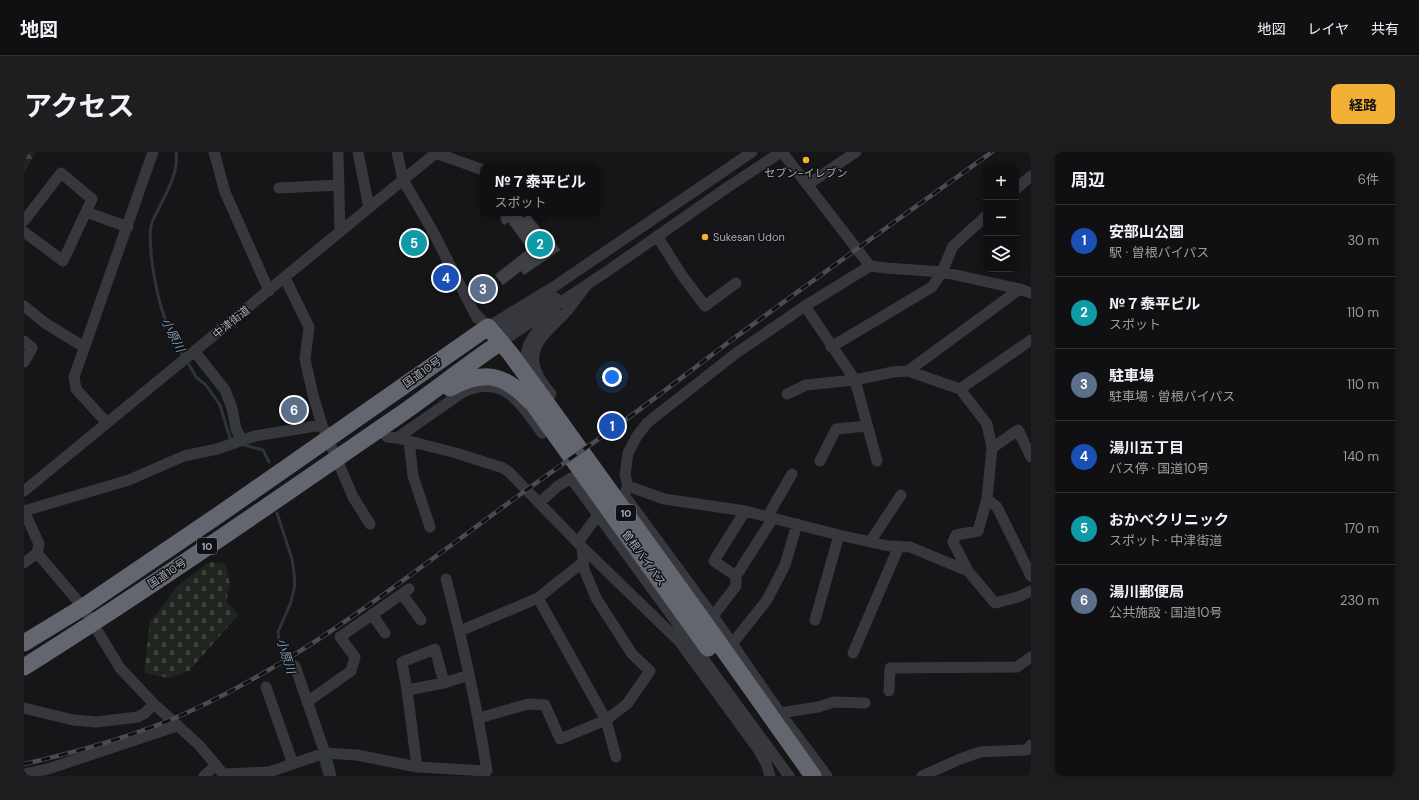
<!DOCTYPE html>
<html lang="ja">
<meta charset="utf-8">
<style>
:root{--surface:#101012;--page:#1e1e20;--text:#f1f3f6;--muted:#9c9d9f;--line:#303032;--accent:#f2b134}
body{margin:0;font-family:"DM Sans","Noto Sans JP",sans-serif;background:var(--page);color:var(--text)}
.controls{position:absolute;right:12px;top:12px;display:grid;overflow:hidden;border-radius:8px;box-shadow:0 2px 10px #0003}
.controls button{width:36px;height:36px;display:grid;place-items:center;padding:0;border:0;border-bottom:1px solid var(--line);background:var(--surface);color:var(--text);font:20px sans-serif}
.you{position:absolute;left:588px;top:225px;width:14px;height:14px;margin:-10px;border:3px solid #fff;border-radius:50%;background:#1a73e8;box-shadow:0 0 0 6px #1a73e833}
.badge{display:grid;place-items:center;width:26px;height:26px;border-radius:50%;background:var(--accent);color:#fff;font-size:13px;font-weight:700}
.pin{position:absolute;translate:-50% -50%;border:2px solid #fff;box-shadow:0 1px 4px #0006}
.popup{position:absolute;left:456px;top:12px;width:120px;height:52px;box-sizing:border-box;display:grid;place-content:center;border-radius:8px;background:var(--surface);filter:drop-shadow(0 1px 3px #0005);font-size:13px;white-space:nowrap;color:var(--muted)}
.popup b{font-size:15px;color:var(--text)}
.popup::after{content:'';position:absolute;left:50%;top:100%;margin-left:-8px;border:8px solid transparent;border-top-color:var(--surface)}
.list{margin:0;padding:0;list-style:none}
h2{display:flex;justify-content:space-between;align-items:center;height:52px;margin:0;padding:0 16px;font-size:17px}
h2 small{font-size:13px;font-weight:400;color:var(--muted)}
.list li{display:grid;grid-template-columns:26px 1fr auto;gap:12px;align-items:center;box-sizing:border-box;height:72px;padding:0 16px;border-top:1px solid var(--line)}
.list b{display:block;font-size:15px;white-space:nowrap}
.list p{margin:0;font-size:13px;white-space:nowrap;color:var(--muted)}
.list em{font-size:13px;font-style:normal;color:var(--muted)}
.icon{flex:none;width:22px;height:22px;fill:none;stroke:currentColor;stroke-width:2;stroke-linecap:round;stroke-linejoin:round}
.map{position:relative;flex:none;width:1007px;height:624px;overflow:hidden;border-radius:8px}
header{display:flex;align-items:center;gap:24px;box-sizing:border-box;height:56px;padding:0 20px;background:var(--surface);border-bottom:1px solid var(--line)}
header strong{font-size:19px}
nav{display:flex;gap:22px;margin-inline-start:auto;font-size:14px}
.intro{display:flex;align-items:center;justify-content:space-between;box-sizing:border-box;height:96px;padding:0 24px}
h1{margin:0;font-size:28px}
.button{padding:10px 18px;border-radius:8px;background:var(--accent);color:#111;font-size:14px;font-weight:700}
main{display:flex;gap:24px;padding:0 24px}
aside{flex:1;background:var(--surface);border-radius:8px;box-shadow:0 2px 10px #0003}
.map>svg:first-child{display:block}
.forest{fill:url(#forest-firs)}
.cemetery{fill:url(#cemetery-stones)}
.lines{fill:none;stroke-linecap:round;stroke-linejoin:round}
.stream{stroke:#2c353c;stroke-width:3}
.building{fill:#404145;stroke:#303034}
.minor{stroke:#37383d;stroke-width:11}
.highway{stroke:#63666e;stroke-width:17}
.rail-casing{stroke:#4a4c52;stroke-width:4.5}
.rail{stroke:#111113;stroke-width:3;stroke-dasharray:9;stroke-linecap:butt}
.poi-dot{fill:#f2b134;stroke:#111113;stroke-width:1.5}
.labels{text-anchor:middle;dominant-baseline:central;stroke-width:3;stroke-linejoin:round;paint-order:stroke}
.shield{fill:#111113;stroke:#7b7e86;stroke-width:1}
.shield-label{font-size:10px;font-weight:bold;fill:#a8adb8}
.poi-label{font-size:11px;fill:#a8adb8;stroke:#111113}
.street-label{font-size:11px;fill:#a8adb8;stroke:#111113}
.water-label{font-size:12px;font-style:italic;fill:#7f9bb3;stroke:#111113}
</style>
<header>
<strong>地図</strong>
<nav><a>地図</a><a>レイヤ</a><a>共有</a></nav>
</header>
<div class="intro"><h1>アクセス</h1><a class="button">経路</a></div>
<main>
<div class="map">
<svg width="1007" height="624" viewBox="0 0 1007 624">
<defs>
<pattern id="forest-firs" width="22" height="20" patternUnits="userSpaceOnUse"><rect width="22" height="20" fill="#1e261f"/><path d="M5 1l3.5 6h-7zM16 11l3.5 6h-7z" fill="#3c433d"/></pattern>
<pattern id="cemetery-stones" width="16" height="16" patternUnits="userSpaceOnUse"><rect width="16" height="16" fill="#1e261f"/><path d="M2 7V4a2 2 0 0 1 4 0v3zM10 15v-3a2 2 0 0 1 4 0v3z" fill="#3c433d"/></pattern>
</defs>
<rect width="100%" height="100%" fill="#161618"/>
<path class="forest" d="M0,0H12L0,21Z"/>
<path class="cemetery" d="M185,410L201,411L206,432L202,450L215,462L165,519L144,526L120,521L126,469L140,453L152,435Z"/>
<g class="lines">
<path class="stream" d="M152,0C155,21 142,41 133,60C131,64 128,69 127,74C125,82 127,92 127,101C131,138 139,173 159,204
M163,209L172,225L182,233L196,253L206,286L210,288
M216,292L239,298L245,310
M253,361L268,407L270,421L271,433L267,450L254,480L255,489L267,517
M296,606L301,624"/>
</g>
<path class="building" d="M482,61H496L500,66L505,62L524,86L526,84L536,98L500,123L497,119L479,133L471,123L504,97L484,70L480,73L477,69V64Z
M391,77L401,97L388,103L378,85Z"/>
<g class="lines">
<path class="minor" d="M190,0L201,40L245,139
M314,0L316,80
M334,0L345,56
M373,0L379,28L407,76L453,166
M758,0L846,114
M412,1L459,18
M783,33L832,0
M255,36L315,33
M992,37L1007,24
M62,60L104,75
M0,69L37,21L68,47L39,109L0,80
M633,84L657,122L681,154L712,131
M261,126L285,175L281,207L289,243L298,273L329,345L346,372
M0,154L21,171L60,195
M781,154L831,228L869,220L884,219L936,237L963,272L968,296L963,347L954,379L932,383L929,390L944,419L971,451L994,445L1007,439
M450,160L464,175L531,134L728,0
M464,180L476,178L514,155L532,146
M0,189L8,196L0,210
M477,190L585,118L701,37L757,0
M807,195L908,135L918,120L929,94L962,64
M171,200L201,238L208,256L212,277L218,288
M884,219L996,137
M505,222C495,193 513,179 531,160
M936,237L1007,188
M527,242C520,233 512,224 510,212C506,189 530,174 543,159C550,150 556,142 562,134
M763,242L782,233L831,228L853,309
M83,271L52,237L50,225L129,0
M356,277L363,285L373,286L432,301L479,316L485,320L558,395L655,489L734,597L742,611L746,624
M373,286L439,240C480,222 496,251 518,281L531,272
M385,289L389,324L406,375
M968,296L994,278L1007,305
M796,309L812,277L843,274
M604,334L640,347L721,359L815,383L865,394L886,395L944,419
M0,339L413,0
M963,347L973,355L1007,424
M515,351L534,334L547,326L765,624
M0,359L15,392L13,401L59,455L96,516L130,552L175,593L201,624
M0,359L105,328L160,304L193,297L231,284L298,273
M721,359L690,409L712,424L749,366L746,360L768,322
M554,390L574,363L579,360
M846,390L877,343
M558,395L560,417L572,446L608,502L626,519L603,552L582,568L592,605
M0,411L13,401
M378,442L397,468
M514,446L559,410
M348,462L361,481
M689,464L712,434V424
M791,468L815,383
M436,479L514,446L582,568L536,587L521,553L504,552L455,566
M708,492L743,448L761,413L773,372
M829,501L875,394
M271,514L301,601L307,624
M242,535L269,612
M383,538L378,510L411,497L420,531
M865,539L866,516L993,515L1007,505
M283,550L327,519L331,505L316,485L385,437
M0,556L49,568L72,570L114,565L121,561L130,552
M756,561L794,555L810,550L841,551
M393,615L383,538L420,531L445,523
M0,622L24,617L153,574
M200,622L245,620L301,601L333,603L393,615L463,619C453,554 439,491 422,427
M180,624L192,613
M803,624L756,561L689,464L600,343L604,334L601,323L604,301L613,284L623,271L711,202L781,154L846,114L862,116L918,120L996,137L1007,141
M898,624L936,607L956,600L1002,598L1007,593"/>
<path class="highway" d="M426,236C459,217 480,222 506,249
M500,239L684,496
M0,491L59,455L196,362L464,175L486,201L516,242L680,470L789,624
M0,515C124,437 244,354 364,271C403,245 439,215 477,190"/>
<g class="rail-casing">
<path id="rail" d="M0,612C53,600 111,584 160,562C287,505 396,414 508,334C535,314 562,296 589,277C628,249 666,219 705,190C792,126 880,63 968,0"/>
</g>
<use href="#rail" class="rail"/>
</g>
<g class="poi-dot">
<circle cx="782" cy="8" r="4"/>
<circle cx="681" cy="85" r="4"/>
</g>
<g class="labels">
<g class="shield">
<rect x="592" y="353" width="20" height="16" rx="3"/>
<rect x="173" y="386" width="20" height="16" rx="3"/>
</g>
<g class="shield-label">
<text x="602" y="361">10</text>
<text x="183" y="394">10</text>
</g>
<g class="poi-label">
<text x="782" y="21">セブン-イレブン</text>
<text x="689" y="85" text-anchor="start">Sukesan Udon</text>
</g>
<g class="street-label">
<text transform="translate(207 170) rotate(-39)">中津街道</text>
<text transform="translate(398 220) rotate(-35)">国道10号</text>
<text transform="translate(620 406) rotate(54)">曽根バイパス</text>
<text transform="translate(143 421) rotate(-34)">国道10号</text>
</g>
<g class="water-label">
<text transform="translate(149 183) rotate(63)">小原川</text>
<text transform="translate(262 504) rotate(72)">小原川</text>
</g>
</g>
</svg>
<div class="controls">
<button>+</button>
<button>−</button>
<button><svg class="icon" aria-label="layers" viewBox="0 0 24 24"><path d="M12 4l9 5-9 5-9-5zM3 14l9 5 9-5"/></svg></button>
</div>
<div class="you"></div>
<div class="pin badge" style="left:588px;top:274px;background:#1a4fb4">1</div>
<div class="pin badge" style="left:516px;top:92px;background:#0f9aa8">2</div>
<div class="popup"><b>№７泰平ビル</b>スポット</div>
<div class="pin badge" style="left:459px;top:137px;background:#5c6f8a">3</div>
<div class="pin badge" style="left:422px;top:126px;background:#1a4fb4">4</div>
<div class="pin badge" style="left:390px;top:91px;background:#0f9aa8">5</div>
<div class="pin badge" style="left:270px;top:258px;background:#5c6f8a">6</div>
</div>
<aside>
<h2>周辺<small>6件</small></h2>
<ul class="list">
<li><span class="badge" style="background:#1a4fb4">1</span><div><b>安部山公園</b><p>駅 · 曽根バイパス</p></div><em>30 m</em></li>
<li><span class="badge" style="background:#0f9aa8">2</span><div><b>№７泰平ビル</b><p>スポット</p></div><em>110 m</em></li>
<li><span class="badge" style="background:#5c6f8a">3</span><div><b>駐車場</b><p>駐車場 · 曽根バイパス</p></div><em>110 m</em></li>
<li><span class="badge" style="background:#1a4fb4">4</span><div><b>湯川五丁目</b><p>バス停 · 国道10号</p></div><em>140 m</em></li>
<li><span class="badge" style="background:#0f9aa8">5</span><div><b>おかべクリニック</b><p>スポット · 中津街道</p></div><em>170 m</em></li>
<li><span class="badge" style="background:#5c6f8a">6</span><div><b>湯川郵便局</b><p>公共施設 · 国道10号</p></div><em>230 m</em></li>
</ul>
</aside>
</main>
